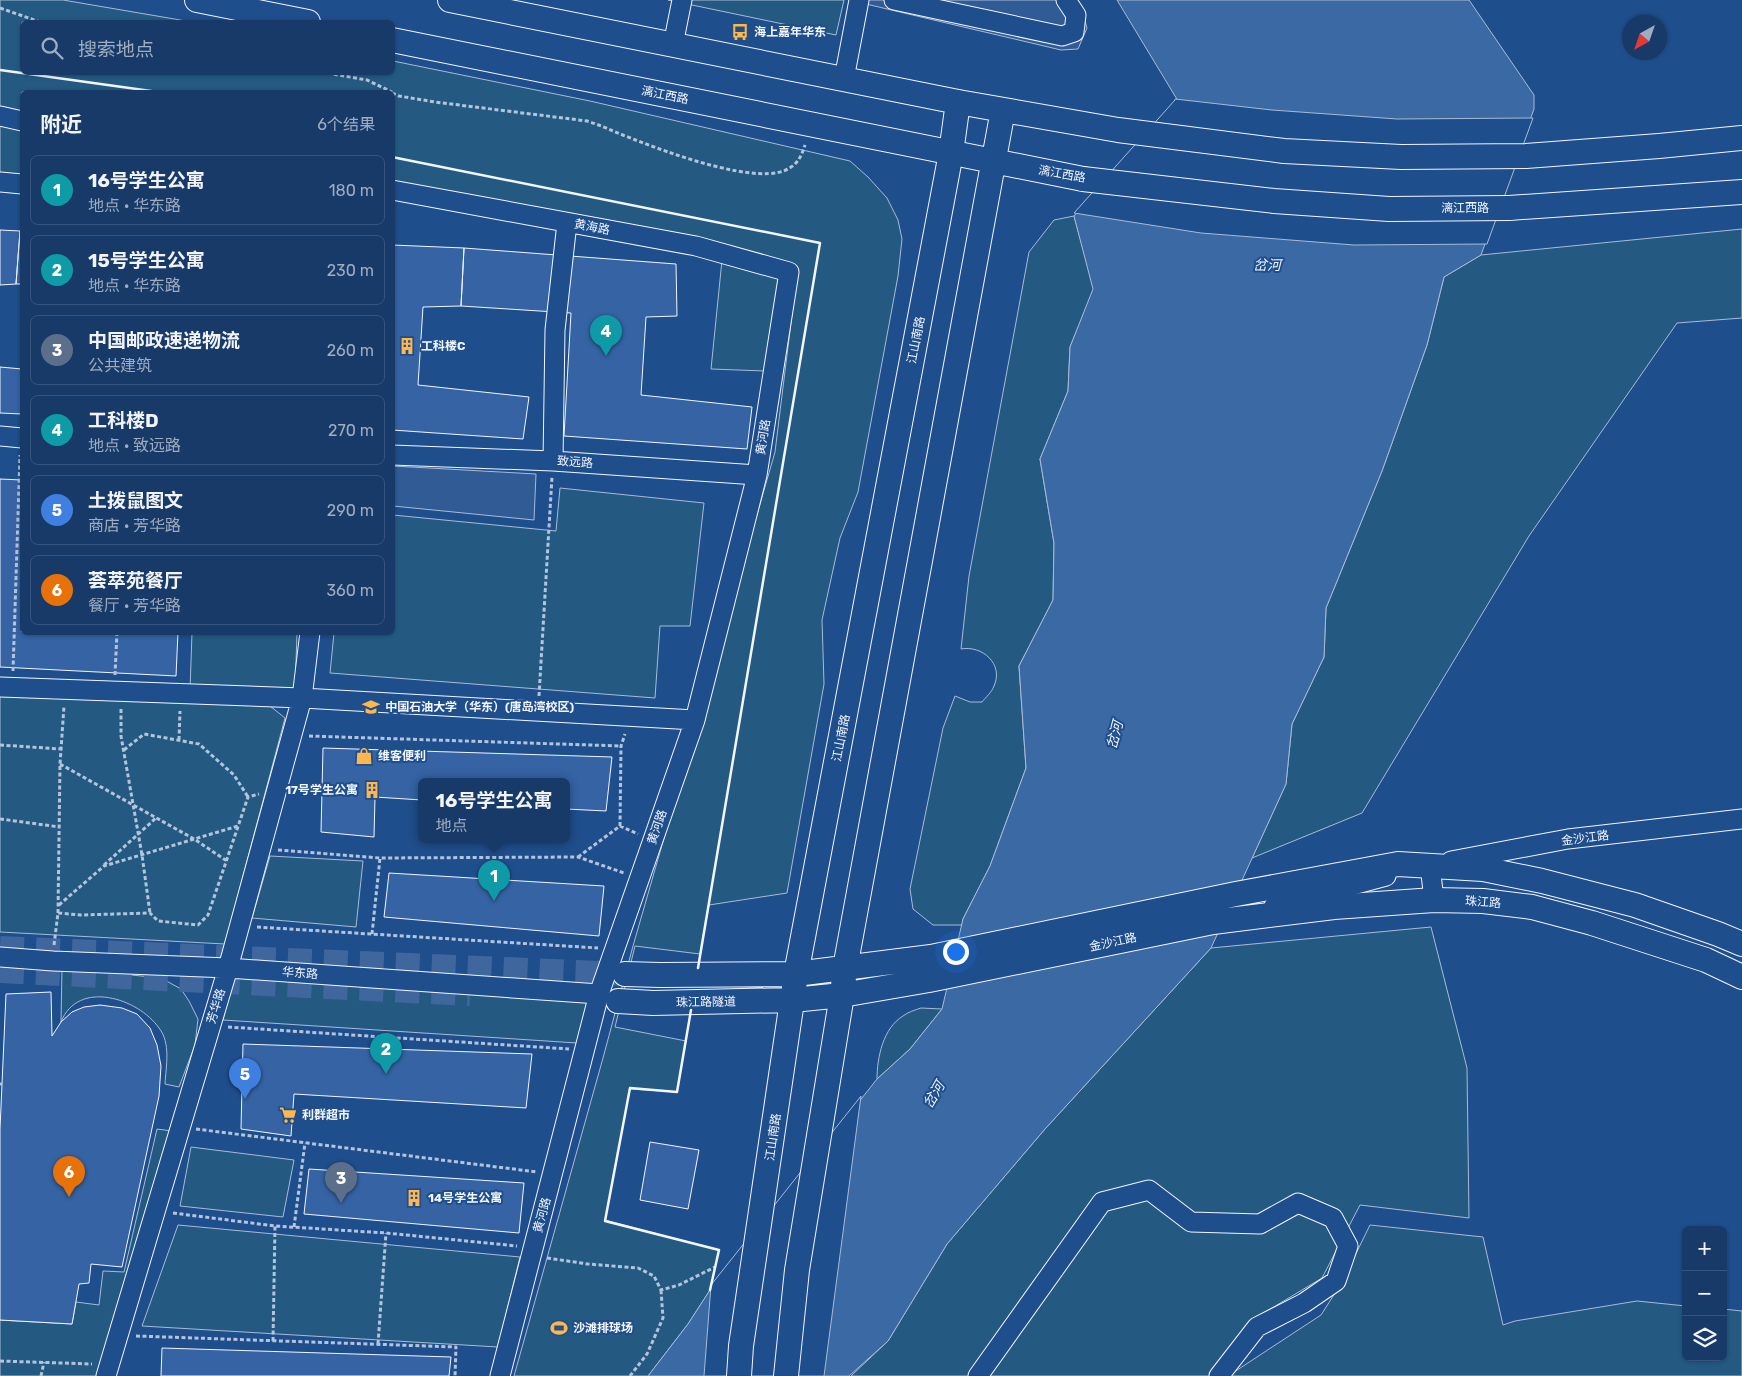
<!DOCTYPE html>
<html lang="zh">
<meta charset="utf-8">
<style>
:root{--surface:#173a69;--page:#20416f;--text:#f1f3f6;--muted:#9eadc0;--line:#36547d;--accent:#ffb74d}
body{margin:0;font-family:Rubik,"Noto Sans SC",sans-serif;background:var(--page);color:var(--text)}
.controls{position:absolute;right:15px;bottom:15px;display:grid;overflow:hidden;border-radius:8px;box-shadow:0 1px 4px #0004}
.controls button{width:45px;height:45px;display:grid;place-items:center;padding:0;border:0;border-bottom:1px solid var(--line);background:var(--surface);color:var(--text);font:25px sans-serif}
.compass{position:absolute;left:1622px;top:15px;width:45px;height:45px;border-radius:50%;background:var(--surface);box-shadow:0 1px 4px #0004;rotate:220deg}
.you{position:absolute;left:955px;top:951px;width:18px;height:18px;margin:-12px;border:4px solid #fff;border-radius:50%;background:#1a73e8;box-shadow:0 0 0 8px #1a73e833}
.badge{display:grid;place-items:center;width:32px;height:32px;border-radius:50%;background:var(--accent);color:#fff;font-size:16px;font-weight:700}
.pin{position:absolute;translate:-50% -41px;filter:drop-shadow(0 1px 2px #0008)}
.pin::after{content:'';position:absolute;top:26px;width:18px;height:15px;background:inherit;clip-path:polygon(0 0,100% 0,50% 100%)}
.popup{position:absolute;left:418px;top:778px;width:152px;height:65px;box-sizing:border-box;display:grid;place-content:center;border-radius:8px;background:var(--surface);filter:drop-shadow(0 1px 4px #0005);font-size:16px;white-space:nowrap;color:var(--muted)}
.popup b{font-size:19px;color:var(--text)}
.popup::after{content:'';position:absolute;left:50%;top:100%;margin-left:-10px;border:10px solid transparent;border-top-color:var(--surface)}
.list{margin:0;padding:0;list-style:none}
h2{display:flex;justify-content:space-between;align-items:center;height:65px;margin:0;padding:0 20px;font-size:21px}
h2 small{font-size:16px;font-weight:400;color:var(--muted)}
.list li{display:grid;grid-template-columns:32px 1fr auto;gap:15px;align-items:center;box-sizing:border-box;height:70px;margin:0 10px 10px;padding:0 10px;border:1px solid var(--line);border-radius:8px}
.list b{display:block;font-size:19px;white-space:nowrap}
.list p{margin:0;font-size:16px;white-space:nowrap;color:var(--muted)}
.list em{font-size:16px;font-style:normal;color:var(--muted)}
.icon{flex:none;width:28px;height:28px;fill:none;stroke:currentColor;stroke-width:2;stroke-linecap:round;stroke-linejoin:round}
.map{position:relative;flex:none;width:1742px;height:1376px;overflow:hidden}
.search{position:absolute;background:var(--surface);box-shadow:0 1px 4px #0004;left:20px;top:20px;width:375px;height:55px;display:flex;align-items:center;gap:12px;box-sizing:border-box;padding:0 18px;border-radius:8px;color:var(--muted);font-size:19px}
.panel{position:absolute;background:var(--surface);box-shadow:0 1px 4px #0004;left:20px;top:90px;width:375px;height:545px;border-radius:8px}
.map>svg:first-child{display:block}
.green{fill:#245a82;stroke:#a8bbd7}
.parking{fill:#305b95;stroke:#a8bbd7}
.water{fill:#3b69a3;stroke:#a8bbd7}
.pier{fill:#1f4e8c;stroke:#a8bbd7}
.building{fill:#3563a3;stroke:#f2f6ff}
.lines{fill:none;stroke-linecap:round;stroke-linejoin:round}
.major-tunnel{stroke:#3f679d;stroke-width:24;stroke-dasharray:24 12;stroke-linecap:butt}
.minor-casing{stroke:#f2f6ff;stroke-width:21}
.major-casing{stroke:#f2f6ff;stroke-width:26}
.path{stroke:#b3c4dc;stroke-width:3;stroke-dasharray:4 2.5;stroke-linecap:butt}
.minor{stroke:#1f4e8c;stroke-width:19}
.major{stroke:#1f4e8c;stroke-width:24}
.major-bridge-casing{stroke:#f2f6ff;stroke-width:26;stroke-linecap:butt}
.major-bridge{stroke:#1f4e8c;stroke-width:24}
.wall{stroke:#f2f6ff;stroke-width:2.5}
.labels{text-anchor:middle;dominant-baseline:central;stroke-width:4;stroke-linejoin:round;paint-order:stroke}
.poi-label{font-size:12px;font-weight:bold;fill:#f2f6ff;stroke:#1f4e8c;text-anchor:start}
.street-label{font-size:12px;fill:#f2f6ff;stroke:#1f4e8c}
.water-label{font-size:14px;font-style:italic;fill:#f2f6ff;stroke:#1f4e8c}
</style>
<div class="map">
<svg width="1742" height="1376" viewBox="0 0 1742 1376">
<rect width="100%" height="100%" fill="#1f4e8c"/>
<path class="green" d="M0,0H63L192,22H22V72H392L393,61L590,101L850,161L868,177L887,198L898,220L902,239L898,276L858,492L840,538L822,620L824,684L787,893L709,905L700,954L635,946L615,1027L686,1041L677,1092L630,1089L605,1220L719,1250L710,1290L688,1324L648,1376H514L603,1058L633,946L775,452L797,274L795,267L782,260L393,186L392,92H22V115L0,111Z
M668,0H844L836,35Z
M0,123L22,128V176L0,174Z
M1074,216L1094,289L1070,347L1068,391L1040,459L1054,543L1053,600L1019,666L1026,768L990,866L963,919L962,925H933L913,909L910,889L943,728L955,696L970,702H982C986,697 992,692 994,686C1004,664 982,645 961,649L969,576L1029,252L1054,220Z
M1742,229V318L1677,323L1529,536L1362,813L1252,858L1286,784L1292,724L1324,657L1326,608L1382,471L1427,345L1444,277L1481,255Z
M722,260L783,276L765,371L711,369Z
M560,488L704,503L690,626H660L655,698L330,673L334,633L392,632L393,515L556,531Z
M192,633H297L295,691L190,690Z
M0,694L270,706L285,718L225,944L0,932Z
M270,856L363,861L356,927L252,918Z
M1431,927L1467,1068L1469,1218L1360,1205L1322,1278L1252,1320L1223,1376H851L888,1341L947,1244L1045,1129L1211,948Z
M62,968L161,978L181,989L189,1001L198,1019L195,1045L179,1087L165,1084C166,1066 171,1043 159,1028C138,998 78,979 61,1022Z
M234,977L590,1001L577,1043L223,1020Z
M921,1008L942,1009L910,1049L877,1079C877,1058 883,1028 903,1016C908,1012 915,1010 921,1008Z
M157,1129L172,1131L100,1376H0V1320L72,1324L76,1302L99,1305L103,1271L124,1272Z
M191,1147L294,1160L283,1217L180,1206Z
M178,1225L520,1257L498,1347L142,1326Z
M1370,1225L1483,1237L1503,1325L1515,1321L1637,1301L1686,1306V1357H1723V1309L1742,1311V1376H1228L1321,1315L1342,1282Z"/>
<path class="parking" d="M849,0H1076L1082,10L1087,28L1078,49L1061,50Z
M393,466L536,474L534,520L393,506Z"/>
<path class="water" d="M1117,0H1469L1534,95V109L1481,255L1444,277L1427,345L1382,471L1326,608L1324,657L1292,724L1286,784L1211,948L1045,1129L947,1244L888,1341L849,1376H648L688,1324L710,1290L877,1079L910,1049L942,1009L963,919L990,866L1026,768L1019,666L1053,600L1054,543L1040,459L1068,391L1070,347L1093,289L1074,216L1178,101Z"/>
<path class="pier" d="M1175,99L1272,110L1397,119L1533,118L1487,244L1354,245L1201,233L1074,213L1175,100Z
M861,1096L824,1376H704L711,1285Z"/>
<path class="building" d="M0,230L20,231L16,284L0,285Z
M20,231H22V284H16Z
M392,245L464,248L461,306L423,307L418,385L529,397L523,439L392,430Z
M464,248L676,264L677,316L646,317L641,395L752,407L747,449L564,436L571,313L461,306Z
M0,367L22,369V414L0,413Z
M0,479L22,480V632H178L176,676L0,667Z
M323,748L612,757L606,811L566,809V782H422V800L375,797L374,837L321,832Z
M389,873L604,886L599,936L384,917Z
M51,992L52,1036L61,1022L72,1012L84,1007L100,1005L122,1008L137,1014L150,1028L157,1045L161,1066L159,1096L122,1267L91,1264L89,1283L79,1284L72,1324L0,1320V1129L6,994Z
M243,1044L532,1054L526,1108L294,1094L291,1136L241,1129Z
M650,1142L699,1150L688,1209L640,1200Z
M309,1169L524,1183L519,1233L304,1214Z
M162,1348L451,1357L449,1376H161Z"/>
<g class="lines">
<path class="major-tunnel" d="M0,948L625,974
M0,971L470,994"/>
<g class="minor-casing">
<path id="minor" d="M894,0L1062,36L1074,32L1076,15L1066,0
M673,45L682,0
M844,79L859,0
M0,116L22,121
M0,182L22,184
M392,190L696,246L789,272L757,475L695,720L599,994L500,1376
M0,436L22,438
M392,455L553,461L757,475
M553,461L555,330L567,223
M0,687L302,698L695,720
M1451,861L1568,839L1742,819
M1430,865L1434,900
M1274,906L1386,876
M0,957L53,961L228,968L599,994
M106,1376L228,968L277,789L302,698L310,632
M978,1376L1102,1202L1149,1190L1191,1222L1260,1224L1298,1203L1333,1218L1348,1246L1336,1281L1304,1303L1257,1327L1219,1376"/>
</g>
<g class="major-casing">
<path id="major" d="M197,0L308,22
M450,0L958,102L1118,130L1284,151L1401,157L1526,156L1659,146L1742,138
M392,40L1083,179
M1509,208L1742,192
M625,974L660,975L796,974L931,957L1236,894L1398,864L1483,869L1542,881L1635,905L1718,934L1742,944
M618,1001L653,1003L793,1000L842,995L929,980L1213,922L1334,907L1434,900L1483,901L1532,907L1592,923L1706,960L1742,977
M739,1376L741,1346L796,974L951,153L958,102
M786,1376L797,1270L842,995L845,968L1003,110"/>
</g>
<path class="path" d="M0,8L40,22
M321,72L367,80L392,92
M392,93L399,96L435,102L587,121C603,126 617,133 633,139C664,151 763,189 791,167C799,162 802,154 805,145
M13,671L20,455
M115,675L117,632
M539,696L552,477
M121,709V736L142,855L150,913
M309,736L621,746
M179,740L180,711
M0,745L61,749
M124,750L144,734L199,744L234,775L248,797
M60,764L194,839L227,861
M0,819L60,827
M620,826L621,746L625,734
M278,850L380,858L578,857L624,873
M578,857L620,826L638,834
M104,865L156,818
M59,905L104,866L238,826
M58,913L60,764L64,706
M257,927L598,948
M372,934L380,858
M54,945L58,913L81,915L150,913L158,921L198,925L208,915L248,797L259,794
M228,1027L569,1049
M0,1084H2
M196,1129L537,1172
M173,1213L275,1226L386,1233L517,1246
M294,1227L305,1143
M547,1258L588,1264L638,1268L654,1276L661,1290L679,1285L715,1267
M136,1336L456,1347L455,1376
M273,1341L275,1226
M378,1344L386,1233
M0,1361L92,1364
M41,1376L44,1362
M630,1376L647,1354L663,1318L661,1290"/>
<use href="#minor" class="minor"/>
<use href="#major" class="major"/>
<g class="major-bridge-casing">
<path id="major-bridge" d="M1083,179L1274,201L1389,209L1509,208"/>
</g>
<use href="#major-bridge" class="major-bridge"/>
<path class="wall" d="M0,70L158,92
M392,157L820,243L698,968
M691,1010L677,1092L630,1088L605,1221L719,1250L710,1290"/>
</g>
<defs>
<g id="bus-bare" transform="scale(1.35)"><path d="M-5-6H5V4H4V6H2V4H-2V6H-4V4H-5ZM-3.5-4V0h7V-4ZM-3.5 1.2v1.5H-2V1.2ZM2 1.2v1.5H3.5V1.2Z" fill="#ffb74d" stroke="#1f4e8c" stroke-width="2.5" paint-order="stroke"/></g>
<g id="building-bare" transform="scale(1.35)"><path d="M-4-6H4V6H1V3H-1V6H-4ZM-2.5-4.3h1.7v1.8h-1.7ZM.8-4.3h1.7v1.8H.8ZM-2.5-1h1.7V.8h-1.7ZM.8-1h1.7V.8H.8Z" fill="#ffb74d" stroke="#1f4e8c" stroke-width="2.5" paint-order="stroke"/></g>
<g id="university-bare" transform="scale(1.35)"><path d="M0-5L7-2L0 1L-7-2ZM-4 1L0 2.5L4 1V4Q0 6-4 4Z" fill="#ffb74d" stroke="#1f4e8c" stroke-width="2.5" paint-order="stroke"/></g>
<g id="shop-bare" transform="scale(1.35)"><path d="M-5-2.5h2.3a2.7 3.5 0 0 1 5.4 0H5L5.5 6h-11ZM-1.5-2.5h3a1.5 2.3 0 0 0-3 0Z" fill="#ffb74d" stroke="#1f4e8c" stroke-width="2.5" paint-order="stroke"/></g>
<g id="supermarket-bare" transform="scale(1.35)"><path d="M-6-5.5h2.5l.6 2H6L4.5 2H-2.5L-4.4-4H-6ZM-1.5 3.2a1.3 1.3 0 1 0 .1 0ZM3 3.2a1.3 1.3 0 1 0 .1 0Z" fill="#ffb74d" stroke="#1f4e8c" stroke-width="2.5" paint-order="stroke"/></g>
<g id="stadium-bare" transform="scale(1.35)"><path d="M0-5a6.5 5 0 1 0 0 10a6.5 5 0 1 0 0-10ZM-3.5-1.8h7v3.6h-7Z" fill="#ffb74d" stroke="#1f4e8c" stroke-width="2.5" paint-order="stroke"/></g>
</defs>
<g fill-rule="evenodd">
<use href="#bus-bare" x="740" y="32"/>
<use href="#building-bare" x="407" y="346"/>
<use href="#university-bare" x="371" y="707"/>
<use href="#shop-bare" x="364" y="756"/>
<use href="#building-bare" x="372" y="790"/>
<use href="#supermarket-bare" x="288" y="1115"/>
<use href="#building-bare" x="414" y="1198"/>
<use href="#stadium-bare" x="559" y="1328"/>
</g>
<g class="labels">
<g class="poi-label">
<text x="754" y="32">海上嘉年华东</text>
<text x="421" y="346">工科楼C</text>
<text x="385" y="707">中国石油大学（华东）(唐岛湾校区)</text>
<text x="378" y="756">维客便利</text>
<text x="358" y="790" text-anchor="end">17号学生公寓</text>
<text x="302" y="1115">利群超市</text>
<text x="428" y="1198">14号学生公寓</text>
<text x="573" y="1328">沙滩排球场</text>
</g>
<g class="street-label">
<text transform="translate(665 95) rotate(11)">漓江西路</text>
<text transform="translate(1062 174) rotate(10)">漓江西路</text>
<text x="1465" y="208">漓江西路</text>
<text transform="translate(592 227) rotate(11)">黄海路</text>
<text transform="translate(916 340) rotate(-79)">江山南路</text>
<text transform="translate(763 437) rotate(-81)">黄河路</text>
<text transform="translate(575 462) rotate(4)">致远路</text>
<text transform="translate(841 738) rotate(-79)">江山南路</text>
<text transform="translate(657 827) rotate(-71)">黄河路</text>
<text transform="translate(1585 838) rotate(-7)">金沙江路</text>
<text transform="translate(1483 902) rotate(4)">珠江路</text>
<text transform="translate(1113 942) rotate(-12)">金沙江路</text>
<text transform="translate(300 973) rotate(4)">华东路</text>
<text transform="translate(706 1002) rotate(-1)">珠江路隧道</text>
<text transform="translate(216 1006) rotate(-73)">芳华路</text>
<text transform="translate(773 1137) rotate(-82)">江山南路</text>
<text transform="translate(542 1215) rotate(-75)">黄河路</text>
</g>
<g class="water-label">
<text x="1267" y="265">岔河</text>
<text transform="translate(1115 735) rotate(-75)">岔河</text>
<text transform="translate(934 1095) rotate(-60)">岔河</text>
</g>
</g>
</svg>
<div class="controls">
<button>+</button>
<button>−</button>
<button><svg class="icon" aria-label="layers" viewBox="0 0 24 24"><path d="M12 4l9 5-9 5-9-5zM3 14l9 5 9-5"/></svg></button>
</div>
<svg class="compass" viewBox="-18 -18 36 36"><path d="M0-13l5 13h-10z" fill="#e53935"/><path d="M0 13l5-13h-10z" fill="#9eadc0"/></svg>
<div class="you"></div>
<div class="pin badge" style="left:494px;top:901px;background:#0f9aa8">1</div>
<div class="popup"><b>16号学生公寓</b>地点</div>
<div class="pin badge" style="left:386px;top:1074px;background:#0f9aa8">2</div>
<div class="pin badge" style="left:341px;top:1203px;background:#5c6f8a">3</div>
<div class="pin badge" style="left:606px;top:356px;background:#0f9aa8">4</div>
<div class="pin badge" style="left:245px;top:1099px;background:#3f7fe0">5</div>
<div class="pin badge" style="left:69px;top:1197px;background:#e8710a">6</div>
<div class="search"><svg class="icon" aria-label="search" viewBox="0 0 24 24"><circle cx="10" cy="10" r="6"/><path d="M15 15l6 6"/></svg>搜索地点</div>
<section class="panel">
<h2>附近<small>6个结果</small></h2>
<ul class="list">
<li><span class="badge" style="background:#0f9aa8">1</span><div><b>16号学生公寓</b><p>地点 · 华东路</p></div><em>180 m</em></li>
<li><span class="badge" style="background:#0f9aa8">2</span><div><b>15号学生公寓</b><p>地点 · 华东路</p></div><em>230 m</em></li>
<li><span class="badge" style="background:#5c6f8a">3</span><div><b>中国邮政速递物流</b><p>公共建筑</p></div><em>260 m</em></li>
<li><span class="badge" style="background:#0f9aa8">4</span><div><b>工科楼D</b><p>地点 · 致远路</p></div><em>270 m</em></li>
<li><span class="badge" style="background:#3f7fe0">5</span><div><b>土拨鼠图文</b><p>商店 · 芳华路</p></div><em>290 m</em></li>
<li><span class="badge" style="background:#e8710a">6</span><div><b>荟萃苑餐厅</b><p>餐厅 · 芳华路</p></div><em>360 m</em></li>
</ul>
</section>
</div>
